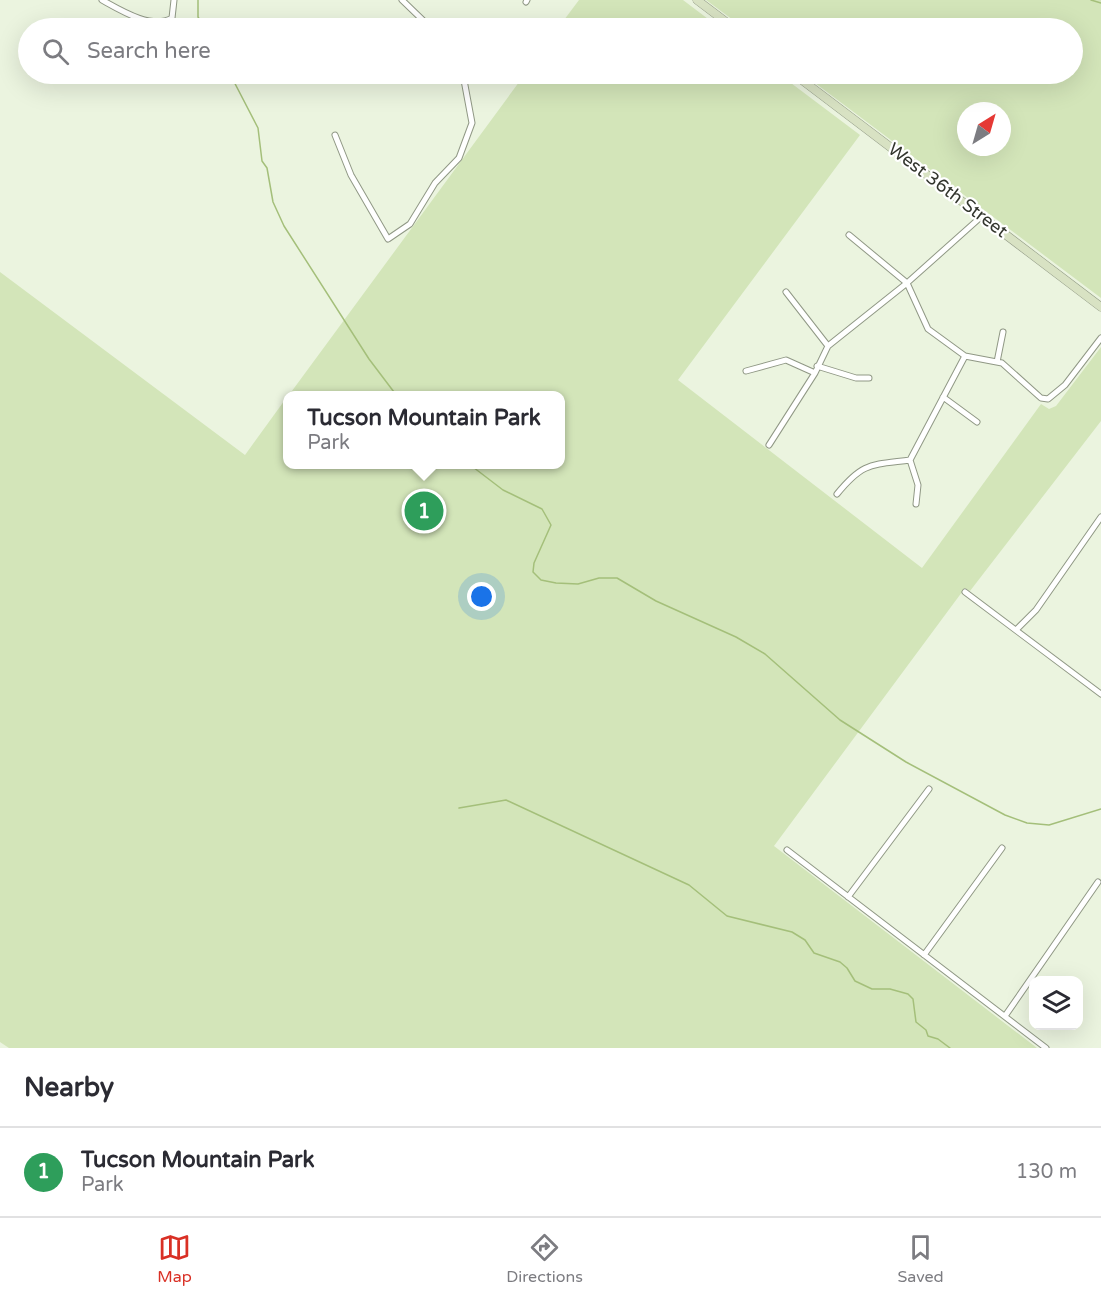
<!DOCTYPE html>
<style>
:root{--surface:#fff;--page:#f2f2f3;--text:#2b2b33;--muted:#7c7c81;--line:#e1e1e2;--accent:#d93025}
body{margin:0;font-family:"Varela Round",sans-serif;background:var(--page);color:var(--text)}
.controls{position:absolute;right:18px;bottom:18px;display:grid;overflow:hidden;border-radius:12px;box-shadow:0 6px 24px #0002}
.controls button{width:54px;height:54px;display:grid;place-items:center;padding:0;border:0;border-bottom:2px solid var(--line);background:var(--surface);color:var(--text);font:30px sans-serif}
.compass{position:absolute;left:957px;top:102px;width:54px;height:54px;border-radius:50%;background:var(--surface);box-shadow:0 6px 24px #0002;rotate:37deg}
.you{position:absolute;left:482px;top:597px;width:21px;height:21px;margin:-15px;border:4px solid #fff;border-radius:50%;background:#1a73e8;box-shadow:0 0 0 9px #1a73e833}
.badge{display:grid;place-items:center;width:39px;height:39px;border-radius:50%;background:var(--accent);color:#fff;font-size:20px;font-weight:700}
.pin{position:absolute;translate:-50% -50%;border:3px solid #fff;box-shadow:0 2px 6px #0006}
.popup{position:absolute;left:283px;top:391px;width:282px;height:78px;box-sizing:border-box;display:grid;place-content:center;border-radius:12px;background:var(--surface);filter:drop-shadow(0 2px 4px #0005);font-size:20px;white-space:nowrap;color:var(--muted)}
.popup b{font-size:22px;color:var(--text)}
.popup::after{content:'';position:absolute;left:50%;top:100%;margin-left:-12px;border:12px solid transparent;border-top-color:var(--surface)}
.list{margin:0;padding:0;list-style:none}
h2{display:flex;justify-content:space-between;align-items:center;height:78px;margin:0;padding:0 24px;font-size:26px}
h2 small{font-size:20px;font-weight:400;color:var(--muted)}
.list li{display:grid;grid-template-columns:39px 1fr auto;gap:18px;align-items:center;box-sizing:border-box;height:90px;padding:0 24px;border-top:2px solid var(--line)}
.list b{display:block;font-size:22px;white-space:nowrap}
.list p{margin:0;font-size:20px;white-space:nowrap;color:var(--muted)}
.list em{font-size:20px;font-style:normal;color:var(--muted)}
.icon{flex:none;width:33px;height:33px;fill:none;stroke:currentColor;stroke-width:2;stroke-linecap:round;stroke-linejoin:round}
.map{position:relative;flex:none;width:1101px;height:1048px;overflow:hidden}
.search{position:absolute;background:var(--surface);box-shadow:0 6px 24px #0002;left:18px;right:18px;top:18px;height:66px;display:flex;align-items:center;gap:15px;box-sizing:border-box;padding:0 21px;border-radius:33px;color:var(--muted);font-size:22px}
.sheet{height:168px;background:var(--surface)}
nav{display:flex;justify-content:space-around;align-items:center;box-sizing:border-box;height:84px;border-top:2px solid var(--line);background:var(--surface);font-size:16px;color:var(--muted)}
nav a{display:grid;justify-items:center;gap:3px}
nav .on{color:var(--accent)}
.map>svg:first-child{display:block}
.green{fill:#d3e5b9;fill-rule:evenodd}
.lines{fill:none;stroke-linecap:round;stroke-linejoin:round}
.stream{stroke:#a4bf7a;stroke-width:1.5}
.street-casing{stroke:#909885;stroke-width:7}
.secondary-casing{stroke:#909885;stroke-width:9}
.street{stroke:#fff;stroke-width:5}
.secondary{stroke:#d8e2c3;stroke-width:8}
.labels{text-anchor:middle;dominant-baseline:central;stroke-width:4.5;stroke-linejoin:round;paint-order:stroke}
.street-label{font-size:18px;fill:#33362e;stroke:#fff}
</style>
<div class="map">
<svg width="1101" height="1048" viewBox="0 0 1101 1048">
<rect width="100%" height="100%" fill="#ebf4df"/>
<path class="green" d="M579,0H683L720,28H558Z
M706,0H1101V298L803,74H1072V28H744ZM966,111H1002V147H966Z
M525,74H779L860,135L678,380L922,568L1041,404L1049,409L1056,406L1101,347V421L970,591L965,588L774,846L1037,1048H9L0,1042V272L245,455L287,397L288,464H560V396L289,395Z"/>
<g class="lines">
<path class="stream" d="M198,0V17L205,28
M1091,0L1101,3
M230,74L258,128L262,161L267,168L273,202L284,226L369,359L397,396
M469,464L503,490L542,509L551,525L534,563L533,572L541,580L556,583L578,584L599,578H617L656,601L736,637L765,654L840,720L906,762L1005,815L1027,823L1049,825L1101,809
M459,808L506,800L689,885L727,916L792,932L805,940L814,953L840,962L847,968L855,981L872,989H890L908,994L913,999L916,1022L926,1030L928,1036L938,1039L950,1048"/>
<g class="street-casing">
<path id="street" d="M102,0C120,10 152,30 172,18L174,0
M402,0L431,28
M526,2L527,0
M335,135L351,175L388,239L410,224L435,183L459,158L472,123L464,80L460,74
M849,235L907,283L928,329L965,356L1002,363L1041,398L1048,399L1065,385L1101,338
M786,292L828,346
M997,362L1003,332
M817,366L856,378H869
M746,371L786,360L815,373
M943,397L977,422
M769,445L815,373L828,346L907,283L982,216
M910,460L918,485L916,504
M837,494C863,462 871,465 910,460L965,356
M965,592L1101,694
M1016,630L1036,610L1101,517
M787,850L1046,1048
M848,897L929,789
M924,955L1002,848
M1005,1016L1098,882"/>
</g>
<g class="secondary-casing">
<path id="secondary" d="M697,0L734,28
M794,74L1101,307"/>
</g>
<use href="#street" class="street"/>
<use href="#secondary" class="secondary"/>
</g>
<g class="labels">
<g class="street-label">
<text transform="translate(948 190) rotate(37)">West 36th Street</text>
</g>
</g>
</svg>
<div class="controls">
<button><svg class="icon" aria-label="layers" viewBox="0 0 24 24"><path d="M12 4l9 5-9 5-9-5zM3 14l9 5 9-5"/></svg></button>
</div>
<svg class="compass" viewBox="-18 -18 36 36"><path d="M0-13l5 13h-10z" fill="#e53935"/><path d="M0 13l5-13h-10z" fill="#7c7c81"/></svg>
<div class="you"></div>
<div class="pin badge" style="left:424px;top:511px;background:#2e9e5b">1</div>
<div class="popup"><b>Tucson Mountain Park</b>Park</div>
<div class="search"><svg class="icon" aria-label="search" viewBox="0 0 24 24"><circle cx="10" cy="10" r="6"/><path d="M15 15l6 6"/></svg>Search here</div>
</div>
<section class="sheet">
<h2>Nearby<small></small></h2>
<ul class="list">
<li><span class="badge" style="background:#2e9e5b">1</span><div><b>Tucson Mountain Park</b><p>Park</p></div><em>130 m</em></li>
</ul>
</section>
<nav>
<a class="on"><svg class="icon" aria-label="map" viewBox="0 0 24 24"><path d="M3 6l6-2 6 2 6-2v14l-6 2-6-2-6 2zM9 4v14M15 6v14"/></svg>Map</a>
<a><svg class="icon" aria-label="directions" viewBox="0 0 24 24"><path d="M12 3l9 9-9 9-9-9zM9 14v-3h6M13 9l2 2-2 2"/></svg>Directions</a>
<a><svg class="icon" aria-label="saved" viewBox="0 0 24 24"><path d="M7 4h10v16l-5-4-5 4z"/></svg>Saved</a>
</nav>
